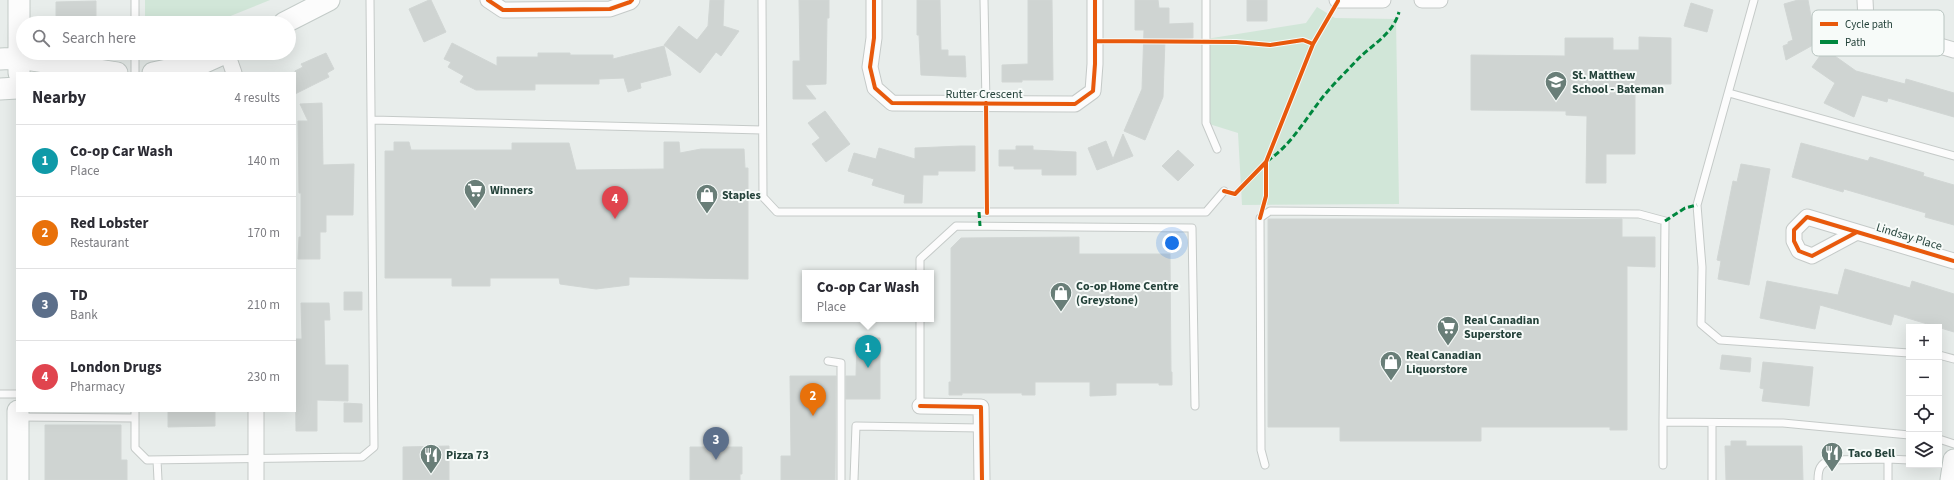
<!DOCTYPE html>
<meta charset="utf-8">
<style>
:root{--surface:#fff;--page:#f2f2f3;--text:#2b2b33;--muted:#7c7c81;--line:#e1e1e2;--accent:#697e78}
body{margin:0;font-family:"Source Sans 3",sans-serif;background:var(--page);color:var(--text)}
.controls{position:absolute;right:12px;bottom:12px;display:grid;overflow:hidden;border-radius:0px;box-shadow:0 4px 16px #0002}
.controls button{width:36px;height:36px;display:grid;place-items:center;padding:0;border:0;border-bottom:1px solid var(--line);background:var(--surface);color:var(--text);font:20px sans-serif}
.you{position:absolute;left:1172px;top:243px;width:14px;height:14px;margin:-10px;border:3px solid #fff;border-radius:50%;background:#1a73e8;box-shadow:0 0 0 6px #1a73e833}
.badge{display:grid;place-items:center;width:26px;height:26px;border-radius:50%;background:var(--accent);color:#fff;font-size:13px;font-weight:700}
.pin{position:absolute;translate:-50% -33px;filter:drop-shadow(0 1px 2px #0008)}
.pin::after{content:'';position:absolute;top:21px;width:14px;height:12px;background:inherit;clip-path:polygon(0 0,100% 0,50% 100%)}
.popup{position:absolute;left:802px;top:270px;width:132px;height:52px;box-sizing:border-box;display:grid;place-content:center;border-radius:0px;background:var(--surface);filter:drop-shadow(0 1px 3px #0005);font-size:13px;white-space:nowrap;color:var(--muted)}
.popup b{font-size:15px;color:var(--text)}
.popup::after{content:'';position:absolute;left:50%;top:100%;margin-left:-8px;border:8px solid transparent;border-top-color:var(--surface)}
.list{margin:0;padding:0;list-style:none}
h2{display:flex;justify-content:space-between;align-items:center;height:52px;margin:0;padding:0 16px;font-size:17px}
h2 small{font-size:13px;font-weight:400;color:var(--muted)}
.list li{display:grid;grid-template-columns:26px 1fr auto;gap:12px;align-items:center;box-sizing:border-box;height:72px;padding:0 16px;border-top:1px solid var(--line)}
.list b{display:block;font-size:15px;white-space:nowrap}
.list p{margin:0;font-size:13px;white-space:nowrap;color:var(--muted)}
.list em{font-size:13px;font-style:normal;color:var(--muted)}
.icon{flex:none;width:22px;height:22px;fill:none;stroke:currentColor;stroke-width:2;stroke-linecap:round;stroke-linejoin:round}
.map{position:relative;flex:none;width:1954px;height:480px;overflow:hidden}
.search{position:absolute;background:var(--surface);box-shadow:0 4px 16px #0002;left:16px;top:16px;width:280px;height:44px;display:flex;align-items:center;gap:10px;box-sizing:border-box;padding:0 14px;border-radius:22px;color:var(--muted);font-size:15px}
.panel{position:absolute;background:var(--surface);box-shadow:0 4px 16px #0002;left:16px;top:72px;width:280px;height:340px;border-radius:0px}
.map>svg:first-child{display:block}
.green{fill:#d1e6d8}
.building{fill:#cfd4d2;stroke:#d1d6d4}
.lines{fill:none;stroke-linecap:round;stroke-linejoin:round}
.lane-casing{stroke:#c5cac8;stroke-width:9}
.street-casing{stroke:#c5cac8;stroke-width:17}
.secondary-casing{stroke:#c3cbc8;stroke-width:23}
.lane{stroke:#fcfcfc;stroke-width:7}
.street{stroke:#fcfcfc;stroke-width:15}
.secondary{stroke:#fcfcfc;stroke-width:21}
.quiet{stroke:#00873e;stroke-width:3;stroke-dasharray:6 3;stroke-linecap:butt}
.cycleway-casing{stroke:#f7fbf9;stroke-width:6}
.cycleway{stroke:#e8590c;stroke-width:4}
.labels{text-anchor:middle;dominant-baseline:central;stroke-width:4;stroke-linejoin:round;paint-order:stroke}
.poi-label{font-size:12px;font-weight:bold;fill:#24423a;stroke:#f7fbf9;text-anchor:start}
.street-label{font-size:12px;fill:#24423a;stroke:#f7fbf9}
.key{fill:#f7fbf9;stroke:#b8c4c0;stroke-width:1}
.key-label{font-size:11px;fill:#24423a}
</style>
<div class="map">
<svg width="1954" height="480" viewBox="0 0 1954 480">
<rect width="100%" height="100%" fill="#e8edeb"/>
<path class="green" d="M145,0H270L213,23H145Z
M1317,7L1335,18L1396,19L1399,204L1242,205L1238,133L1206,123V39L1306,23Z"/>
<path class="building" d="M429,0H431L446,32L424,42L409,9Z
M710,0H724L723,26L739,31L721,56L716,52L700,73L664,45L679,26L697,40L708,26Z
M799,0H829V18H827L826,84L805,85L816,99H793V61H800Z
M917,0H940L941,50H948V56H965L966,77L921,75L919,35H917Z
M1028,0H1052L1053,80H1022V82H1002V65L1028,64Z
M1135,0H1158L1159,8H1169V24L1193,23V38L1165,39L1163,97L1145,140L1124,131L1142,89L1144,30H1135Z
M1247,0H1267V21H1247Z
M1798,0H1808L1815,38L1820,36L1822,40L1786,60L1783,46L1788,44V42L1793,40L1784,4Z
M96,1V23H56V2Z
M1691,3L1713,10L1707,32L1684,26Z
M1639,37L1671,38V84H1639V86H1635V154H1606V183H1586L1587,116L1566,115V111L1471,110V55L1565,56V38H1613V50H1639Z
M452,43L497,66V57H538V53H570V55H613V59L664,46L671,75L640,83L641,88L628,92L624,78L599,79V84H535V90H476L460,82L464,76L448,67L451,62L444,59Z
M1825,49L1856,71L1905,84L1906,79L1954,93V117L1888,98L1887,102L1862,95L1854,117L1824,103L1835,83L1812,67Z
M326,53L334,69L327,73L329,77L295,94V71L303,67L301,64Z
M322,103L323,165L354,164L353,215H326V232H320V259H298L299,237H301V193H299L298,121H308L300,104Z
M825,111L850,144L826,162L812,144L820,138L808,123Z
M1123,134L1133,156L1097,170L1088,148L1106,141L1113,159Z
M394,142H409L411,150H512V143H569L576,170L664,169V142H679L680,153L701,149H744L745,168H748V279L629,277V285L596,289L560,284L559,278H490V286H452V278H385V151H394Z
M1801,143L1868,161L1870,157L1924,173L1923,176L1954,185V225L1925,217L1926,213L1844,189L1843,192L1792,177Z
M961,146H975V171H938V175H923L922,203H904L905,195L872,185L874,179L848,171L854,153L876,159L879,148L915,159V148Z
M1016,146H1033V150L1076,152V175H1042V169H1014V166H999V150H1016Z
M1178,150L1194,165L1178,181L1162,166Z
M1741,164L1770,169L1749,285L1718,279L1721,261L1717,260L1733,181L1737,182Z
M1268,219H1622V237H1655V267L1627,266V430H1610V427H1481V441H1340V427H1268Z
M1079,237V254H1170L1171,372H1172V385H1159V383H1116V395L1090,396V382H1035V395H1022V393H962V395H949V382H951V248L961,238Z
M1845,269L1910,288L1912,281L1954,294V332L1894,314L1891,325L1820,305L1815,329L1760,318L1767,281L1838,295Z
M344,292H362V310H344Z
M301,303H329L330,320H324L325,365H348V401L317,400V431H296L295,339H302Z
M857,338H880V399H846V376H856Z
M1722,355L1751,358L1750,372L1720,369Z
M1763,362L1813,367L1809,406L1762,401L1764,389L1760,388Z
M790,376H836L835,480H781V456H791Z
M344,403L362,404V422H344Z
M168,411H215V426L168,427Z
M45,425H121V460H127V480H45Z
M1731,441H1746V446H1802L1803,480H1726L1725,446H1731Z
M449,446V480H403V447Z
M690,447H742V474H740V480H690Z"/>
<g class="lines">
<g class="lane-casing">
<path id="lane" d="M762,0L763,197L777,212H1206L1224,191
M984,0L986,103
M1206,0V123L1217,149
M1754,0L1697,205L1702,267L1701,324L1720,340L1909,353
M135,23V0
M135,73V53
M1729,93L1954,156
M373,120L762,130
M920,273V259L956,226L1192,228L1195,406
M920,319V406
M1939,355L1954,359
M828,361L841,363V480
M0,394H17
M135,411V448L147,460L362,457L374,447L370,0
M19,417L135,418
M1712,423V480
M1939,439L1954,444
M157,460L158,480
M1265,465L1261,450L1260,218L1270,211L1639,214L1665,221L1663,422
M1663,465V422L1783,423L1909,435
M854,480L856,426L981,428
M1818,480C1818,469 1820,464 1830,460L1888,459
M1888,480V459L1909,460"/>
</g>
<g class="street-casing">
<path id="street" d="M488,0L503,10L610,9L630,2L632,0
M874,0V38L870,67L875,88L892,103L1075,104L1093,91L1095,64V0
M1337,0H1383
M1422,0H1440
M1865,0L1866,20L1888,31L1954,50
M227,53L234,73
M1857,232L1812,256L1799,251L1794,241V230L1807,217L1954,261
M920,406L981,407L982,480
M256,480V411"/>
</g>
<g class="secondary-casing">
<path id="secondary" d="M284,23L329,0
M0,59L19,58L117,73
M19,73V0
M153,73L205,62L225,53
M0,89L17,88
M18,411V480
M1951,480L1954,460"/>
</g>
<use href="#lane" class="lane"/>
<use href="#street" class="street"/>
<use href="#secondary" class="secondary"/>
<path class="quiet" d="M1267,161C1289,147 1303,123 1319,102C1330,87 1345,73 1358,59C1373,44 1393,34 1399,12
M979,212L980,226
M1665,221L1685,208L1697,205"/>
<g class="cycleway-casing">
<path id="cycleway" d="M488,0L503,10L610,9L630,2L632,0
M874,0V38L870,67L875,88L892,103L1075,104L1093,91L1095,64V0
M1095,41L1236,42L1270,45L1303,40L1313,44
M986,103L987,213
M1224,191L1235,194L1266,162
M1260,218L1266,196V162L1313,44L1338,1
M1857,232L1812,256L1799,251L1794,241V230L1807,217L1954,261
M920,406L981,407L982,480"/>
</g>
<use href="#cycleway" class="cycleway"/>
</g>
<defs>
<g id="school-pin" transform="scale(1.15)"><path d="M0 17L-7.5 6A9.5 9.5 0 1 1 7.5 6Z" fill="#697e78" stroke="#f7fbf9"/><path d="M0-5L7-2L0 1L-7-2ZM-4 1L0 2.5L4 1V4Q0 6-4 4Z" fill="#fff"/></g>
<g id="supermarket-pin" transform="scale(1.15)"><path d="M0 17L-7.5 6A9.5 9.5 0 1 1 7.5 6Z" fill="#697e78" stroke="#f7fbf9"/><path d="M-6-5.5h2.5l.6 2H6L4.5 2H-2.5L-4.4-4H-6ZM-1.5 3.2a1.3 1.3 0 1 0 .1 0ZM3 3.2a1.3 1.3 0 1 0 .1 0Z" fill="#fff"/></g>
<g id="shop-pin" transform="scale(1.15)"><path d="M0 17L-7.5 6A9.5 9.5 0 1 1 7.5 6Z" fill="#697e78" stroke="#f7fbf9"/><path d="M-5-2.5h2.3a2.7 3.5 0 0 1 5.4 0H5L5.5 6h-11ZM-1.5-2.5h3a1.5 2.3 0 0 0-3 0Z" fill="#fff"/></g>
<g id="restaurant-pin" transform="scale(1.15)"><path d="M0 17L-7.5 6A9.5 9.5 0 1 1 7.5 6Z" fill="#697e78" stroke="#f7fbf9"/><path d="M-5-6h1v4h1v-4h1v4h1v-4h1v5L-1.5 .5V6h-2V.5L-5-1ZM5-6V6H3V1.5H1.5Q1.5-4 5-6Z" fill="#fff"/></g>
</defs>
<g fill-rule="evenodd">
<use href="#school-pin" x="1556" y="82"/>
<use href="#supermarket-pin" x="475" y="190"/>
<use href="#shop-pin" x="707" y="195"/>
<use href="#shop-pin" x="1061" y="293"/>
<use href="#supermarket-pin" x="1448" y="327"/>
<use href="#shop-pin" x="1391" y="362"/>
<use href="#restaurant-pin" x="1832" y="453"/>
<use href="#restaurant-pin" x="431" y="455"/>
</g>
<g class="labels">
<g class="poi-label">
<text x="1572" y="75">St. Matthew<tspan x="1572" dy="14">School - Bateman</tspan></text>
<text x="490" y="190">Winners</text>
<text x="722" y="195">Staples</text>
<text x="1076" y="286">Co-op Home Centre<tspan x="1076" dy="14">(Greystone)</tspan></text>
<text x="1464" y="320">Real Canadian<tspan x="1464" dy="14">Superstore</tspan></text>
<text x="1406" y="355">Real Canadian<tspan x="1406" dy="14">Liquorstore</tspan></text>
<text x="1848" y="453">Taco Bell</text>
<text x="446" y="455">Pizza 73</text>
</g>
<g class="street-label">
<text x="984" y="94">Rutter Crescent</text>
<text transform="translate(1909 237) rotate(17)">Lindsay Place</text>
</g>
</g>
<rect x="1812" y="10" width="132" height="46" rx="6" class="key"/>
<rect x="1820" y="22" width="18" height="4" fill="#e8590c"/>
<rect x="1820" y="40" width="18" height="4" fill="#00873e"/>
<g class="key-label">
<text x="1845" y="28">Cycle path</text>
<text x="1845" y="46">Path</text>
</g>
</svg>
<div class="controls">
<button>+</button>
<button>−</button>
<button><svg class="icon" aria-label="locate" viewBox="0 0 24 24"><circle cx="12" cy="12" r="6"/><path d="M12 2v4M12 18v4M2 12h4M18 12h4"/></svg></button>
<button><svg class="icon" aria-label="layers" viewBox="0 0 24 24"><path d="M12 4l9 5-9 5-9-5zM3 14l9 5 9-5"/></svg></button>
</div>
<div class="you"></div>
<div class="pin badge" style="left:868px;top:368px;background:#0f9aa8">1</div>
<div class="popup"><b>Co-op Car Wash</b>Place</div>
<div class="pin badge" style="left:813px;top:416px;background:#e8710a">2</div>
<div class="pin badge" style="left:716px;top:460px;background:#5c6f8a">3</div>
<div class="pin badge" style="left:615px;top:219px;background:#e0444e">4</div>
<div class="search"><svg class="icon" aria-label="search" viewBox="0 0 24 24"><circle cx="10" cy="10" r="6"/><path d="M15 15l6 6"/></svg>Search here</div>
<section class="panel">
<h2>Nearby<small>4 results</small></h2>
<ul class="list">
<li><span class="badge" style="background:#0f9aa8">1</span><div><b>Co-op Car Wash</b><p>Place</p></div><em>140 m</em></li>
<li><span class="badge" style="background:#e8710a">2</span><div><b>Red Lobster</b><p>Restaurant</p></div><em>170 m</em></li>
<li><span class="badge" style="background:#5c6f8a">3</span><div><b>TD</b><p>Bank</p></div><em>210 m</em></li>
<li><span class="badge" style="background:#e0444e">4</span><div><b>London Drugs</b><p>Pharmacy</p></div><em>230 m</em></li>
</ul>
</section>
</div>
